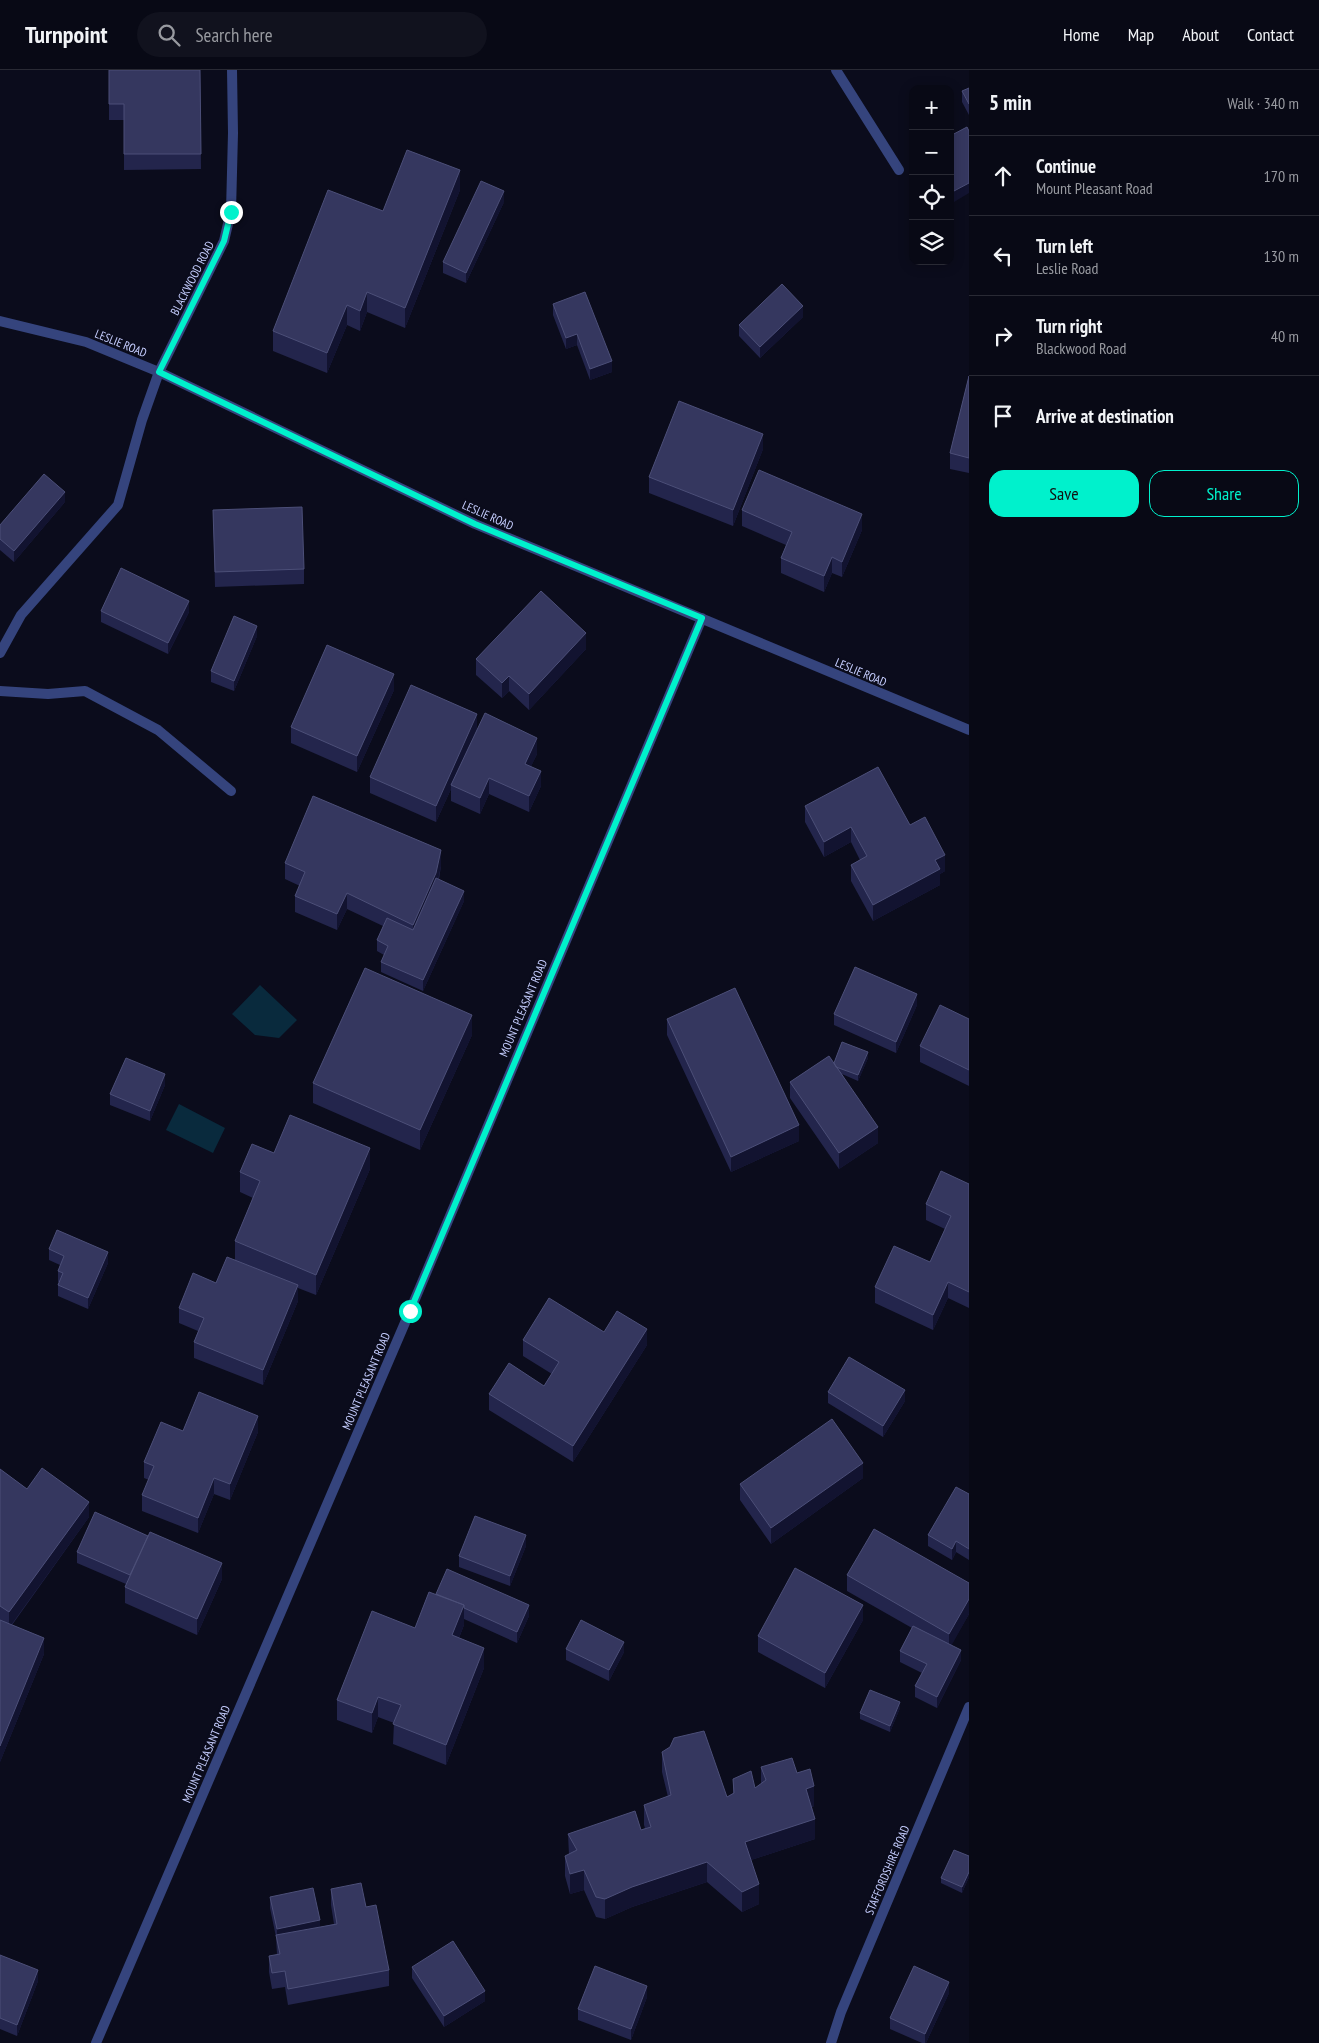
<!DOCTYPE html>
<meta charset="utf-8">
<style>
:root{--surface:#080915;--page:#11121e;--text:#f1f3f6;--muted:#989aa0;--line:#292a34;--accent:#00f1cc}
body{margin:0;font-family:"PT Sans Narrow",sans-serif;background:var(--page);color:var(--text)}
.controls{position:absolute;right:15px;top:15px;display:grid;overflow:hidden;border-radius:10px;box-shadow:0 2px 12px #0003}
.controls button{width:45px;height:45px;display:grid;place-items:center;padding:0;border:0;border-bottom:1px solid var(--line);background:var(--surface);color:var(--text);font:25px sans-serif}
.stop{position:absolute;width:15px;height:15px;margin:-11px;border:4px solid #00f1cc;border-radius:50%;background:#fff}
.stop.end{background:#00f1cc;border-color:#fff;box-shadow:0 1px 5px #0008}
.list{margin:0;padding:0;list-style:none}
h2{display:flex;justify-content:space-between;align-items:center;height:65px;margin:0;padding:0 20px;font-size:21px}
h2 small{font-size:16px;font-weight:400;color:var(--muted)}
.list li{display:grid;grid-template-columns:32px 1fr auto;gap:15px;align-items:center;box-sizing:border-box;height:80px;padding:0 20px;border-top:1px solid var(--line)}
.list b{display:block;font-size:19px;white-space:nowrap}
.list p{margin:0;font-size:16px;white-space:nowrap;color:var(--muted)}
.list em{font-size:16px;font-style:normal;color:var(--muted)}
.actions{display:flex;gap:10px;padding:15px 20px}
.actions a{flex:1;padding:11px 0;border:1px solid var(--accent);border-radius:15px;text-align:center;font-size:18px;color:var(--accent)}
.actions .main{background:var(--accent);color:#111}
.icon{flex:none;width:28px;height:28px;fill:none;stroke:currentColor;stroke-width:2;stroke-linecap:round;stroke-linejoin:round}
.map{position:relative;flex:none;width:969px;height:1973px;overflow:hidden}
header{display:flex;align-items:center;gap:30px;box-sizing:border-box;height:70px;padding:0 25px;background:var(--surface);border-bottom:1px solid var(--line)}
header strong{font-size:24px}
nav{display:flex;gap:28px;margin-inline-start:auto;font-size:18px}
.search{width:350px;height:45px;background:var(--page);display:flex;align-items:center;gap:12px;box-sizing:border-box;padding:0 18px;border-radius:28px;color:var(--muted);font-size:19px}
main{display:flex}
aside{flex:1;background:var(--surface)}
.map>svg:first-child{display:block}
.water{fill:#092a3d}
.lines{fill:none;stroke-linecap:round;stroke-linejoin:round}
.minor{stroke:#35447d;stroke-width:10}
.wall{fill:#23254c}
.shaded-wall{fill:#121330}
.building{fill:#35375f;stroke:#4c4f78}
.route{stroke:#00f1cc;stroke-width:6}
.labels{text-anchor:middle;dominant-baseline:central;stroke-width:4;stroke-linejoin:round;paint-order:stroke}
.street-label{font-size:12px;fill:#c6ceff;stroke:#0b0c1c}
</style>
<header>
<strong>Turnpoint</strong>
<div class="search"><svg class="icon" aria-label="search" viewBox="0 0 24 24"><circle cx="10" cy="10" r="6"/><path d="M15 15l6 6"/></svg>Search here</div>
<nav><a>Home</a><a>Map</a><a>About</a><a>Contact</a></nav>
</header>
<main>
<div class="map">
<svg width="969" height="1973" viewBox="0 0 969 1973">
<rect width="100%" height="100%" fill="#0b0c1c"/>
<path class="water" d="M260,915L297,950L279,968L255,965L232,944Z
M179,1034L225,1058L213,1083L166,1060Z"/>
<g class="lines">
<path class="minor" d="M836,0L899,100
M0,251L86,272L159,302L475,454L969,660
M0,583L21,545L118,435L142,350L159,302L224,171L231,141L233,63L232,0
M0,621L48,624L85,621L158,660L231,721
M96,1973L410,1241L702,548
M831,1973L841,1942L969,1637"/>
</g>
<path class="wall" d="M109,0H200L201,99L124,100V50H109Z
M969,18V45L962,32V21Z
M967,57L954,132L950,125V66Z
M460,120L405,258L367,242L360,261L347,255L327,303L273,281V261L383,141Z
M504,132L466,213L443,203V192Z
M553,234L612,302L590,310L577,275L566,279L553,245Z
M803,247L760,288L739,266V255Z
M969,306V403L950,399V383Z
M763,379L733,456L649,423V407Z
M65,432L14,492L0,480V455Z
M213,440L304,499V514L215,517Z
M742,440L862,460L842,507L832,503L824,522L781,503V488L786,475L742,456Z
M101,541L189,542L168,584L101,552Z
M257,566L234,621L211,612V601Z
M586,579L529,640L509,621L502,628L476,605V589Z
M394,620L357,702L291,673V657Z
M477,659L537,684L531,696L541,716L529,742L489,724L480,744L451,731V719L436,752L370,723V707Z
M805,736L910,755L945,801L940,804V815L873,851L851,811V795L860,790L851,772L824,787L805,752Z
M285,793L441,796L439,809L464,831L423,921L381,902V892L384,885L377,881V870L383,856L347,839L337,860L295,842V826L300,816L285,809Z
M917,935L896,983L834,955V944Z
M667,949L799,1071L731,1102L667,965Z
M969,949V1016L920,992V976Z
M472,965L420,1080L313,1033V1013Z
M868,988L858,1011L842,1004L878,1073L839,1099L790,1028V1012L834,993Z
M165,1015L150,1051L110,1035V1024Z
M274,1083L370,1099L316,1225L298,1218V1231L263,1315L194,1288V1272L198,1261L179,1253V1238L216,1213L235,1189V1171L253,1128L240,1122V1102Z
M969,1114V1238L948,1228L933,1260L875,1233V1217L930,1192L945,1159L926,1150V1134Z
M49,1179L108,1193L88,1239L58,1226V1215L59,1212H58V1201L60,1195L49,1190Z
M604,1262L647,1275L573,1392L489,1340V1324L544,1316L552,1304L523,1286V1270Z
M828,1322L905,1331L883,1367L828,1333Z
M183,1361L258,1362L230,1430L214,1424L198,1463L142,1441V1425L149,1410L144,1408V1392Z
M0,1399L27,1419L89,1447L12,1555L44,1584L0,1692Z
M863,1408L771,1474L740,1430V1414Z
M969,1424V1490L956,1482L952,1490L928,1476V1465Z
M526,1476L510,1516L459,1497V1486Z
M77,1482L222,1509L197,1565L125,1533V1517L126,1514L77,1493Z
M847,1505L969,1513V1544L951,1575L961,1590L937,1638L915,1627V1616L922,1603L900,1592V1581L912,1558L847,1521Z
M436,1524L529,1546L517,1573L464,1549V1555L459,1568L484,1598L446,1695L393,1674L394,1653L378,1647L372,1663L337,1650V1630L415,1558Z
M863,1550L825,1618L758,1582V1566Z
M566,1579L624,1582L609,1611L566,1590Z
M900,1638L890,1662L860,1649V1643Z
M662,1682L727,1727L733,1724V1709L755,1718L761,1714V1697L797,1703L814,1736L812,1737L815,1769L751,1790L759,1834L742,1842L707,1812L632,1837L605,1849L596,1847L584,1820L570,1824L565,1806V1786L569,1785L568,1764L641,1760L645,1758L644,1755V1735L668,1727L662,1702Z
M969,1786V1807L962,1823L941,1813V1808Z
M331,1819L366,1837L389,1900V1916L288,1935L285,1917L272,1919L269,1902V1886L277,1885L276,1867L270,1838V1827L320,1857L334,1854L331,1835Z
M0,1885L38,1911L17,1966L0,1959Z
M412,1897L485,1931L444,1957L412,1908Z
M949,1923L926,1973H922L890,1959V1948Z
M647,1927L631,1970L578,1950V1939Z"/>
<path class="shaded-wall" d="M460,100V120L405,258V238Z
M969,113V123L954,132V121Z
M504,121V132L466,213V203Z
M367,222V242L360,261V241Z
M347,235V255L327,303V283Z
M803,236V247L760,288V277Z
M577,264V275L566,279V268Z
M612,291V302L590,310V299Z
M763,364V379L733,456V440Z
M65,422V432L14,492V481Z
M862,444V460L842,507V492Z
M832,487V503L824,522V506Z
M189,531V542L168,584V573Z
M257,556V566L234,621V611Z
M586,563V579L529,640V624Z
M394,604V620L357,702V686Z
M509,606V621L502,628V613Z
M477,644V660L451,715V719L436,752V736Z
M537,668V684L525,709V694Z
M541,701V716L529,742V726Z
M489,708V724L480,744V728Z
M851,757V772L824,787V772Z
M441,780V796L436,819L413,871V855Z
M945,785V801L940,804V815L873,851V835L935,790Z
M464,821V831L423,921V910Z
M347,823V839L337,860V844Z
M917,924V935L896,983V972Z
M472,945V965L420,1080V1060Z
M868,982V988L858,1011V1005Z
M165,1004V1015L150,1051V1041Z
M799,1055V1071L731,1102V1087Z
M878,1057V1073L839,1099V1083Z
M370,1078V1099L316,1225V1205Z
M108,1182V1193L88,1239V1228Z
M948,1212V1228L933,1260V1245Z
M298,1215V1231L263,1315V1300Z
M647,1259V1275L573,1392V1376Z
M905,1320V1331L883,1367V1356Z
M258,1346V1362L230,1430V1414Z
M863,1393V1408L771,1474V1458Z
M214,1408V1424L198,1463V1448Z
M89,1432V1447L9,1558V1542Z
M526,1465V1476L510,1516V1506Z
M956,1471V1482L952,1490V1479Z
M222,1493V1509L197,1565V1549Z
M969,1529V1544L949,1580V1564Z
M464,1535V1555L452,1585V1565Z
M529,1535V1546L517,1573V1562Z
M863,1535V1550L825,1618V1603Z
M44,1568V1584L0,1692V1676Z
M624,1572V1582L609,1611V1600Z
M484,1578V1598L446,1695V1675Z
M961,1580V1590L937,1638V1627Z
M378,1627V1647L372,1663V1643Z
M900,1632V1638L890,1662V1656Z
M814,1716V1736L806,1739V1719Z
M815,1749V1769L745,1792V1772Z
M707,1792V1812L632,1837L605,1849V1829L632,1817Z
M584,1800V1820L570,1824V1804Z
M969,1802V1807L962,1823V1817Z
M759,1814V1834L742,1842V1822Z
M320,1850V1860L277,1869V1859Z
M38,1900V1911L17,1966V1955Z
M949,1912V1923L926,1973H925V1964Z
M647,1916V1927L631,1970V1959Z
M485,1921V1931L444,1957V1946Z"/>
<path class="building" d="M109,0H200L201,84H124V34H109Z
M969,18V34L962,21Z
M967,57L969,61V113L954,121L950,114V66Z
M407,80L460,100L405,238L367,222L360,241L347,235L327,283L273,261L328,120L383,141Z
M481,111L504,121L466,203L443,192Z
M782,214L803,236L760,277L739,255Z
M585,222L612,291L590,299L577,264L566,268L553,234Z
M969,306V388L950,383Z
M679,331L763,364L733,440L649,407Z
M759,400L862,444L842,492L832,487L824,506L781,488L792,462L742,440Z
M44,404L65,422L14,481L0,469V455Z
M302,437L304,499L215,502L213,440Z
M121,498L189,531L168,573L101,541Z
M541,521L586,563L529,624L509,606L502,613L476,589Z
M234,546L257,556L234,611L211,601Z
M327,575L394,604L357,686L291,657Z
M411,615L477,644L436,736L370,707Z
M485,643L537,668L525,694L541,701L529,726L489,708L480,728L451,715Z
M878,697L910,755L925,747L945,785L935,790L940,799L873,835L851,795L867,786L851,757L824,772L805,736Z
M313,726L441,780L436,803L413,855L347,823L337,844L295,826L305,802L285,793Z
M436,808L464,821L423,910L381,892L388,876L377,870L387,848L413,860Z
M855,897L917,924L896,972L834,944Z
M365,898L472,945L420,1060L313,1013Z
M735,918L799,1055L731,1087L667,949Z
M940,935L969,949V1000L920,976Z
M842,972L868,982L858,1005L836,997L834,993Z
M829,986L878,1057L839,1083L790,1012Z
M126,988L165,1004L150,1041L110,1024Z
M290,1045L370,1078L316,1205L235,1171L260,1111L240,1102L252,1074L274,1083Z
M941,1101L969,1114V1222L948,1212L933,1245L875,1217L894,1176L930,1192L951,1146L926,1134Z
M57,1160L108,1182L88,1228L58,1215L63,1203L58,1201L64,1186L49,1179Z
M227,1187L298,1215L263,1300L194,1272L204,1248L179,1238L193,1203L216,1213Z
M549,1228L604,1262L617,1241L647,1259L573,1376L489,1324L509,1293L544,1316L559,1292L523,1270Z
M849,1287L905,1320L883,1356L828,1322Z
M199,1322L258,1346L230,1414L214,1408L198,1448L142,1425L154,1396L144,1392L161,1352L183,1361Z
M832,1349L863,1393L771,1458L740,1414Z
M42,1398L89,1432L9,1542L0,1536V1399L27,1419Z
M956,1417L969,1424V1479L956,1471L952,1479L928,1465Z
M95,1442L148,1466L130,1505L77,1482Z
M475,1446L526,1465L510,1506L459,1486Z
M874,1459L969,1513V1529L949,1564L847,1505Z
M150,1462L222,1493L197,1549L125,1517Z
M795,1498L863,1535L825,1603L758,1566Z
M447,1499L529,1535L517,1562L464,1538V1535L436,1524Z
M429,1522L464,1535L452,1565L484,1578L446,1675L393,1654L401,1635L378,1627L372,1643L337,1630L372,1541L415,1558Z
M0,1550L44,1568L0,1676Z
M581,1550L624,1572L609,1600L566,1579Z
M913,1556L961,1580L937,1627L915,1616L927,1594L900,1581Z
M870,1620L900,1632L890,1656L860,1643Z
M704,1661L727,1727L734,1723L733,1709L751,1701L755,1718L766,1710L761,1697L792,1688L797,1703L810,1699L814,1716L806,1719L815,1749L745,1772L759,1814L742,1822L707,1792L632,1817L605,1829L596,1827L584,1800L570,1804L565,1786L577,1780L568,1764L635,1741L641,1760L651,1757L644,1735L671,1725L662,1682L670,1677L674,1668Z
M954,1780L969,1786V1802L962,1817L941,1808Z
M361,1813L366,1837L376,1835L389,1900L288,1919L285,1901L272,1903L269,1886L280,1884L276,1865L337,1854L331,1819Z
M313,1818L320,1850L277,1859L270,1827Z
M453,1871L485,1921L444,1946L412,1897Z
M0,1885L38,1900L17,1955L0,1948Z
M595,1896L647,1916L631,1959L578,1939Z
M914,1896L949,1912L925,1964L890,1948Z"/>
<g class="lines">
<path class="route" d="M231,142L224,171L159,302L475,454L702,548L410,1241"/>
</g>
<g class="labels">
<g class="street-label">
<text transform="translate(192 208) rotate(-63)">BLACKWOOD ROAD</text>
<text transform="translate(121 273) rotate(22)">LESLIE ROAD</text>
<text transform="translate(488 445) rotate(24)">LESLIE ROAD</text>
<text transform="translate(861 602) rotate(23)">LESLIE ROAD</text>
<text transform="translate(523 938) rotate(-67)">MOUNT PLEASANT ROAD</text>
<text transform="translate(366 1311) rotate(-67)">MOUNT PLEASANT ROAD</text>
<text transform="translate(206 1684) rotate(-67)">MOUNT PLEASANT ROAD</text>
<text transform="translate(887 1800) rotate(-67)">STAFFORDSHIRE ROAD</text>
</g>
</g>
</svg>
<div class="controls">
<button>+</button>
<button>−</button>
<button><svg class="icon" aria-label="locate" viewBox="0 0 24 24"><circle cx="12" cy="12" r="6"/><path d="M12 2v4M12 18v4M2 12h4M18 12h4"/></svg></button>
<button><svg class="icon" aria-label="layers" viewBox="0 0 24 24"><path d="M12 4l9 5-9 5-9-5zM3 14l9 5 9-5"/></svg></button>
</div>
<div class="stop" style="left:410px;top:1241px"></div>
<div class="stop end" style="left:231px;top:142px"></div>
</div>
<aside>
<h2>5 min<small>Walk · 340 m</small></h2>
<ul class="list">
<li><svg class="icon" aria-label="ahead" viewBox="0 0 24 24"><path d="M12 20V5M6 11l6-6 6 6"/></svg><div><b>Continue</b><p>Mount Pleasant Road</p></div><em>170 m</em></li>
<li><svg class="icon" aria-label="left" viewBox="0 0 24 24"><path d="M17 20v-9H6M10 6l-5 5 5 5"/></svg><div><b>Turn left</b><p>Leslie Road</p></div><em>130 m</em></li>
<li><svg class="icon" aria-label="right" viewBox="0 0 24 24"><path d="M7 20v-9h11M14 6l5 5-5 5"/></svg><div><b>Turn right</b><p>Blackwood Road</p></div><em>40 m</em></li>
<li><svg class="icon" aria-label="arrive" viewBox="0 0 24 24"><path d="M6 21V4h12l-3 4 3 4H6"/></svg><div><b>Arrive at destination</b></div></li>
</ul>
<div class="actions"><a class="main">Save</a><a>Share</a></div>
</aside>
</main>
